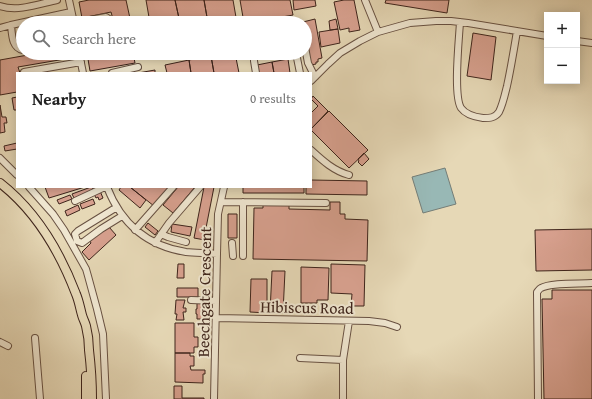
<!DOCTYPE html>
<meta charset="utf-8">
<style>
:root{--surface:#fff;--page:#f6f6f6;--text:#222;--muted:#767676;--line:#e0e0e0}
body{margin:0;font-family:"Gentium Book Plus",serif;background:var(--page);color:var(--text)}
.controls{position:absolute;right:12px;top:12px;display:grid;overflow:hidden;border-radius:0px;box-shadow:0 2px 10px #0003}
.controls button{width:36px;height:36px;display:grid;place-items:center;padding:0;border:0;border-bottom:1px solid var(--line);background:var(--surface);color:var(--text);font:20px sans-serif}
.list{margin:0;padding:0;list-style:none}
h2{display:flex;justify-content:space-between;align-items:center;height:52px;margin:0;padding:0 16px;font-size:17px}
h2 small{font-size:13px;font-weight:400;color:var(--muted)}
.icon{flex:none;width:22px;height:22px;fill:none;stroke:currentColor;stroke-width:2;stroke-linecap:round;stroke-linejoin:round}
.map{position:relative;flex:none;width:592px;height:399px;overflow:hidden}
.search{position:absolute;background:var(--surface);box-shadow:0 2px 10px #0003;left:16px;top:16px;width:296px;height:44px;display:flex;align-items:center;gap:10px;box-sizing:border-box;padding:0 14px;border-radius:22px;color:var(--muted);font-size:15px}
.panel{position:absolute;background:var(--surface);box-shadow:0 2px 10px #0003;left:16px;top:72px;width:296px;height:116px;border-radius:0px}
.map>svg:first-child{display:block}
.water{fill:#98b8b5;stroke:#747d77}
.building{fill:#d7a08e;stroke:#3e241b}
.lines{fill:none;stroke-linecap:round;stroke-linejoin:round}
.minor-casing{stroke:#685142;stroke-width:8}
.major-casing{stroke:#3e241b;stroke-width:10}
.minor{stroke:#efe6d0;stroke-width:6}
.major{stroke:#e6d8b6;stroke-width:8}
.labels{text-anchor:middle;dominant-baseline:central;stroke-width:4;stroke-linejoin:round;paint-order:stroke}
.street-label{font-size:16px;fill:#3e241b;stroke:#efe6d0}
</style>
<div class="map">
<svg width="592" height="399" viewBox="0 0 592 399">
<rect width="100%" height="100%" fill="#e6d8b6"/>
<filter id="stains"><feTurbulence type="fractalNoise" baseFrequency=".005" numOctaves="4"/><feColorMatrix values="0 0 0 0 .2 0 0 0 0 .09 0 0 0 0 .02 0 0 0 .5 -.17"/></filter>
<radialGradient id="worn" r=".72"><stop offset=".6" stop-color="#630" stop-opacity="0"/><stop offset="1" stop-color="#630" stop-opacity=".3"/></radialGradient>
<path class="water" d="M445,168L456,204L423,213L412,177Z"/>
<path class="building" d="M89,0H126L131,23H114L111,12L82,18L79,2Z
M146,0H175L180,23H150Z
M175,0H204L208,23H180Z
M204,0H233L237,23H208Z
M240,0H290L293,15L250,23H244Z
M293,0H315L316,6L294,10Z
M344,0H354L360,30L349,32V28L340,30L334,2Z
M386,0H449L447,13L385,3Z
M315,19L322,58L318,59V62H316V64L311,65L305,34V23H303V22Z
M336,19L338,29L330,30L329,21Z
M338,29L340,43L321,47L319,32Z
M473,33L496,37L491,80L467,76Z
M39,53H64L65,59L18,67L20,73H17V92L0,95V60Z
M121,53H133L135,63L90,71L88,59Z
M225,53H235L239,73H214L211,56Z
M211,56L214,73H191L189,60Z
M288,59L290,73H274L272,62Z
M189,60L191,73H167L165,65Z
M272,62L274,73H258L257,65Z
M155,70V73H138Z
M313,96L328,111L311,129V113L318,106L311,99Z
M17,97V110H14L12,98Z
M0,105L2,117H6L7,123H4L5,132L0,133Z
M329,111L368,150L349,168L311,130V129Z
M17,143V149L5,151L4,146Z
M364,153L369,159L362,166L358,162L359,161L358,159Z
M311,180L367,181V195L306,194V187H311Z
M45,187H85L49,198Z
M91,187H92L94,191L74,198L72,194Z
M121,187H130L146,200L140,208L119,190Z
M130,187H168L169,188L154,206Z
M178,187H195L173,213L163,205Z
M204,187H214L205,233H206L205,240L194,238Z
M243,187H304V193H243Z
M100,191L103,198L99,200L98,197L96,198L94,194Z
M70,195L72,199L59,204L57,200Z
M93,199L95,204L82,209L80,204Z
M330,202H340V214H345V219L368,220L367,261L253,259L254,208H263V204L289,205V209L330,210Z
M78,205L80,210L67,216L65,211Z
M228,214H237V238H228Z
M148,223L158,231L155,235L145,227Z
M172,224L192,227L190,236L171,232Z
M109,227L116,235L89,260L82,252L91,243L90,241L103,229L105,231Z
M592,229V270L536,271L535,230Z
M178,264H184V278H177Z
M331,264L365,265L364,306H351L352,294L331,293Z
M301,267L329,268L328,300H317V303H301Z
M272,271H285L283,313L270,312Z
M251,279H267V313L250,312Z
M177,288H198V297H177Z
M552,290H592V399H544L542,299H552Z
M176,300H185L183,308H186V312H183L184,320H176L177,314H175Z
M197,303H206V309H207L206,319H197V314H196V309H197Z
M175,323H194V337H198V347H194V353H175Z
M175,353H190V356H194V366H190L191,370H205V374H203V383L175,382Z
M174,386H182V398H204V399H174Z"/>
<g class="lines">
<g class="minor-casing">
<path id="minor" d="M69,0L74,23
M365,0L378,32
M0,6C18,12 39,4 57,0
M460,22C459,40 453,95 461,108C466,115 475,117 483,118C490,118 495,118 499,112C503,104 505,94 507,86C511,68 514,49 517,31
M74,23L106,17L109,19L111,23
M0,28L11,25
M577,41L592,43
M305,47L308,63L315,77
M23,50C12,48 12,35 11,25L71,12
M79,53L83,73
M254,53V61L256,73
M296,53L300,73
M24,72L81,62
M112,73L138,67
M311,81L328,64L340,53L360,41L378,32L410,23L436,21H451L468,23L547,36
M311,150C323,161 334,171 349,175
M0,158L17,175
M29,187L53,214L64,230L86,269L88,276L97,309L103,334L106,399
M107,187C121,223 147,246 186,252C196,253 207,253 217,254
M75,201L105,187
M221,202L326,203
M117,207L78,231L75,234L77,241L82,243L101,229L122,216
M135,230L173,187
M161,234L168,237L186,242
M155,243L169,223L200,187
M232,243L233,256
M243,256V202
M191,300L216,301
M216,318L369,321L385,323L397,327
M35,338L40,399
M0,342L8,346
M300,358L343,360
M214,399L217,254L218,214L224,187
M343,399V360L349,321
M538,399L537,292C539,290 539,289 541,288C551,282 580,284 592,283"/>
</g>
<g class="major-casing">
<path id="major" d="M0,183C36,211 60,252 76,294C79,301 80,308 82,315C83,319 85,322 86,326C88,334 89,342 89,350C91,367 92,383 92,399
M86,376V399"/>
</g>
<use href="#minor" class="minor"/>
<use href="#major" class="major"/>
</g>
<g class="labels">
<g class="street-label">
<text transform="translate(204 292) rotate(-89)">Beechgate Crescent</text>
<text transform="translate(307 307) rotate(1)">Hibiscus Road</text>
</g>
</g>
<rect width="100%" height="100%" filter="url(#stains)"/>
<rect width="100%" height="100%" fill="url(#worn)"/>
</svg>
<div class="controls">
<button>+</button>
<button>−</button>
</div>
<div class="search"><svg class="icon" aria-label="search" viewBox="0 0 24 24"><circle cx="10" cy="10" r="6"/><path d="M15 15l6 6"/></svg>Search here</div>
<section class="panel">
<h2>Nearby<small>0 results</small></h2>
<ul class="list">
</ul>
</section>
</div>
